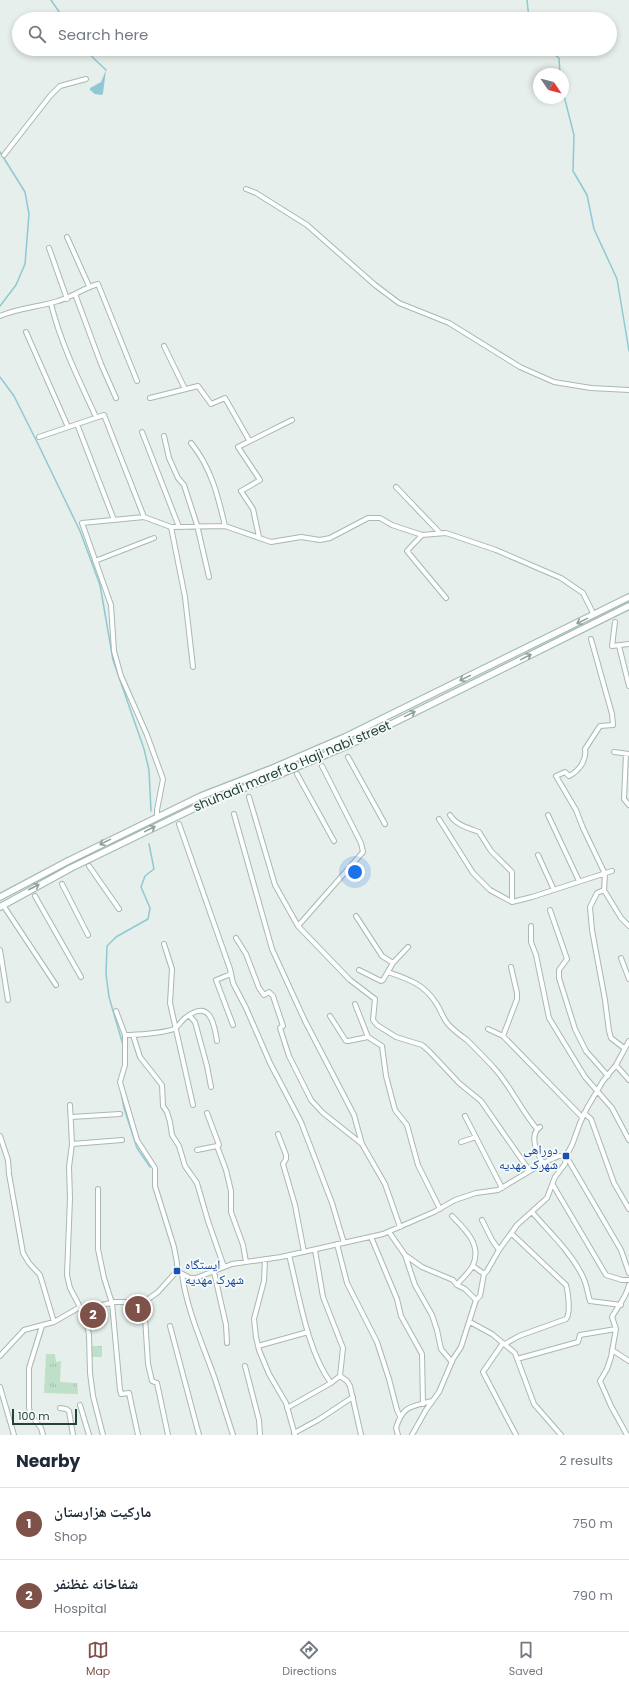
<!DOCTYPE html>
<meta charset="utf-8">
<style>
:root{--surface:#fff;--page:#f6f6f7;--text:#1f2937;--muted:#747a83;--line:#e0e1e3;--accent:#7f5249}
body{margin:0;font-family:Poppins,"Noto Naskh Arabic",sans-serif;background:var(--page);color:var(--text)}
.compass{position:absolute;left:533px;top:68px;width:36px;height:36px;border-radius:50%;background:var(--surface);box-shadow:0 2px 6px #0003;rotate:125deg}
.scale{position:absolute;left:12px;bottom:10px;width:65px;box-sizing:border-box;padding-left:4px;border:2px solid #24423a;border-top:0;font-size:11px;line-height:14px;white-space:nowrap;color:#24423a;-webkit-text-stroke:3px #f7fbf9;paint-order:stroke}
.you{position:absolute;left:355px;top:872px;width:14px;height:14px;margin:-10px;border:3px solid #fff;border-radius:50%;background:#1a73e8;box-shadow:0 0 0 6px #1a73e833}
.badge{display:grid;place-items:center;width:26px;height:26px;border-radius:50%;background:var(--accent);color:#fff;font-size:13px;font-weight:700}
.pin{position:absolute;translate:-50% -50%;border:2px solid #fff;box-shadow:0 1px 4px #0006}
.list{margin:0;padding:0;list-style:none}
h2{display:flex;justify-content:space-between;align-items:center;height:52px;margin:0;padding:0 16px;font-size:17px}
h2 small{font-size:13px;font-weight:400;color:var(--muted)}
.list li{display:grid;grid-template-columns:26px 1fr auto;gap:12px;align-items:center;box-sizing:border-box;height:72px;padding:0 16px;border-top:1px solid var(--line)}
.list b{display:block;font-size:15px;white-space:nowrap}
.list p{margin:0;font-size:13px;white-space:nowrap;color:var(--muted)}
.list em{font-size:13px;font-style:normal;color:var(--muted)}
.icon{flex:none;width:22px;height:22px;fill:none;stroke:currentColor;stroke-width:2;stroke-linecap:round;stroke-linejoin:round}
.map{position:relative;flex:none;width:629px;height:1435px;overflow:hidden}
.search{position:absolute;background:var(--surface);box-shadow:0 2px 6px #0003;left:12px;right:12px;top:12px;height:44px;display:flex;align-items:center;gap:10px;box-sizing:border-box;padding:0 14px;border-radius:22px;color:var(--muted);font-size:15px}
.sheet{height:196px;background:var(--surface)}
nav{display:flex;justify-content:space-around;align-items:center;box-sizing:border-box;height:56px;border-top:1px solid var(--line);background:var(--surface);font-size:11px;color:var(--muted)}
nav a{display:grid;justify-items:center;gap:2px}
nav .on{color:var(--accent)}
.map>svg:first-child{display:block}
.built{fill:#d4dfda}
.grass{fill:url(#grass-tufts)}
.water{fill:url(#water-ripples)}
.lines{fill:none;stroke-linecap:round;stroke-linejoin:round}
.stream{stroke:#8ec9d4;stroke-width:1.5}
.minor-casing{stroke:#a8b8b2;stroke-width:6}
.secondary-casing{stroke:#a4bbb3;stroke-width:8}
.minor{stroke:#fff;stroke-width:4}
.secondary{stroke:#fff;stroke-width:5.5}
.oneway{stroke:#92a09c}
.transit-dot{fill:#1a4fb4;stroke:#f7fbf9;stroke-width:1.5}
.labels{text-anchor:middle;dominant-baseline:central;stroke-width:3.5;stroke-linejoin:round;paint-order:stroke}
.street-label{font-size:13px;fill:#24423a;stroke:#f7fbf9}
.transit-label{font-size:13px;fill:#164399;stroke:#f7fbf9;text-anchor:end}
</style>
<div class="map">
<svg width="629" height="1435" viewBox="0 0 629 1435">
<defs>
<pattern id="grass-tufts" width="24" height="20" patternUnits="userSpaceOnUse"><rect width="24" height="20" fill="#bfe0c8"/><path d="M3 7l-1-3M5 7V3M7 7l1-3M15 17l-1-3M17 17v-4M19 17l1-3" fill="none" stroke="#a4c1ad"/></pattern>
<pattern id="water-ripples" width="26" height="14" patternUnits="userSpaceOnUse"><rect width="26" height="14" fill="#8ec9d4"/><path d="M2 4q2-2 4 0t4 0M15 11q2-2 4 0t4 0" fill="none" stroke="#74a5ad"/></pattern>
</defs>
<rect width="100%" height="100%" fill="#e6efeb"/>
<path class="built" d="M100,1309V1317L88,1321L86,1312Z"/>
<path class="grass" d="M90,1346H102V1357H91Z
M46,1354H55L56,1362L61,1361L60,1382L77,1383L78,1394L44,1393Z"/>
<path class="water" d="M106,70L103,93L102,95L95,94L90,90V88L101,82Z"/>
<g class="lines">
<path class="stream" d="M51,0L64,19
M527,0L529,19
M84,49L106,70
M547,49L559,58L560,74
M563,92L574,135L573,171L587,195L594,229L617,279L629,351
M0,152L25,192L29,214L25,264L16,285L0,306
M0,377L14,396L38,444L80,531L100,585L113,660L144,749L149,770L151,811
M123,1045L109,997L106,974L107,946L116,937L148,919L150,908L141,887L145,876L154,869L149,844
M121,1092L124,1108L137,1148L150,1167"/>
<g class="minor-casing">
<path id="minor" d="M4,155L50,96L60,86L86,79
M246,189L256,193L307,225L375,285L399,303L449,323L520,367L554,382L591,388L629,390
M67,237L89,286
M49,248L67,299
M75,294L101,364L116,398
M51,304C61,344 79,380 96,417
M0,316C18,308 39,307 58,301C72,297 84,288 98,284L137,381
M26,332L68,427
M164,346L185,389
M150,398L198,386L211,404L225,398L249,440
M77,424L114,520
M142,432L179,527
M164,436L169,458L178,478L184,485L197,525L209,577
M39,437L104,415L144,517
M191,443C211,467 218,496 225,526
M396,487L440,533
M171,527L185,597L193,667
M422,535L407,551L446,598
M259,537L253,509L241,491L260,480L238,447L292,420
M95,561L154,538
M615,622L612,646L629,644
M591,639L612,714L613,725L600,726L585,749C587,760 579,771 569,776L565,772L556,776L576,810L583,828L605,874L604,890L621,918L629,926
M619,646L629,686
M614,752L629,754
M626,754L624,799L629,805
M348,757L385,824
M297,774L334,841
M249,797L275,885L298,926L350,980L375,999L373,1020L377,1025L396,1037L422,1045L429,1051L459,1083L481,1101L529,1170
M234,814L272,949L305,1021L354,1115L362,1144L385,1184L400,1227
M450,815C456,825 468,828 479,832L491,851L512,872V902
M548,815L579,881
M157,818V810L163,779L147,735L121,676L114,651L111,605L82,523L144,517L171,527L225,526L271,542L301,537L320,540L330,538L368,518H380L392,525L422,535L446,533L496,550L561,578L583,593L592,611
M439,819L473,873L490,890L512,902L532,897L612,871
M179,824L230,969L233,983L246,1008L270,1063L301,1122L332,1203L344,1243
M538,855L554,890
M89,866L119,909
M62,884L88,935
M604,890L597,893L590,907L592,930L605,1000L609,1031L611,1038L624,1048
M35,896L81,977
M5,908L56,985
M550,910L567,959L559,970V978L575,1029L586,1051L608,1076
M356,916L382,956L393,963
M298,926L363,852L361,843L322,766
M531,926V942L536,955L549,1018L585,1077L612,1108L629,1140
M236,938L246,954L259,988L264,995L269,992L273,996L283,1026L280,1028L289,1056L311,1100L323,1113L362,1144
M164,944L172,969L170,1003L193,1105
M0,950L8,1000
M621,958L629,979
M359,970L381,981L383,980L393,963L408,947
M388,972C408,979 424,984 436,1003C441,1010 442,1017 448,1024C453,1030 460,1035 467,1040C476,1049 486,1059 495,1069C511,1087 521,1110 537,1129
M231,974L216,980L233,1025
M355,1004L368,1037
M189,1015L195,1022L207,1066L211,1087
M330,1016L346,1041H348L368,1037L382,1046L386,1076L395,1110L407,1125L418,1165L440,1209
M488,1029L503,1036L582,1117
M125,1035C136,1035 164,1033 174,1029C178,1027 181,1021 185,1018C209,999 214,1021 217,1041
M133,1035L140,1057L162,1085L163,1106L167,1112L170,1122L172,1135L179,1146L185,1166L197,1183L208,1221L224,1267
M503,1036L517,999V993L511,967
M616,1065L629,1080
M70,1105L72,1144L69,1167L70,1198L67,1275L70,1288L80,1307
M207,1113L219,1145L217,1146L226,1170L231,1191V1212L243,1245L246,1262
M584,1113L591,1119L614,1183L629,1209
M465,1116L502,1188
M71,1117L120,1114
M540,1127C528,1136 537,1153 543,1163
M278,1134L286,1155V1159L283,1164L295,1205L304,1252
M0,1136L8,1160L9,1174L23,1253L29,1263L40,1275L54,1322
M461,1142L476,1137
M72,1144L122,1140
M197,1150L217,1146
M553,1185L606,1275L622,1280H629
M98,1189V1249L104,1278L112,1303L120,1390L121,1394L129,1393L138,1435
M532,1212C549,1232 570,1251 582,1275C587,1284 587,1292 590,1301L621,1305
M452,1216C465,1229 482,1245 473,1265C471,1271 461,1279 457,1285
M482,1220L492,1240L499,1250
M389,1232L405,1255L415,1285L432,1315L437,1330L441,1349L452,1362
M371,1237L397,1299L401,1316L422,1354L423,1404
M337,1244L347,1283L377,1342L389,1379L397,1410L400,1416
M289,1255C299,1294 307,1351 331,1383
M405,1255L422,1267L453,1280L457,1285L465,1289L476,1300
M265,1259L264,1281L254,1319L256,1337L259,1350L269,1374L286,1403L295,1435
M473,1266L484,1274
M177,1271L190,1278H196L232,1264L281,1257L383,1234L434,1212L455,1200L476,1193L498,1190L545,1162L559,1156H566L621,1250L629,1273
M214,1272L226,1325L227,1343
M182,1274C187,1311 203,1345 215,1379C221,1398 227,1416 233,1435
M144,1302L148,1364L152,1381L157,1383L168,1435
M84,1309L89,1335L90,1373L93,1396L103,1435
M470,1322L492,1334L515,1353L534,1404L561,1435
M42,1326L29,1368V1407L30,1414L41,1428L43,1435
M170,1326L199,1435
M503,1343L483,1372L516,1435
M505,1344L519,1336L566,1319C571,1314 568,1292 566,1285L511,1233
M258,1346L308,1332
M612,1350L629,1361
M0,1356L24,1330L54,1322L80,1307L84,1309L115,1302H144L158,1292L177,1271V1263L174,1247L155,1186V1168L137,1140L120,1082L125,1065V1035L116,1011
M517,1359L578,1342L580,1335L616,1329
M245,1366L259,1420L260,1435
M340,1376L347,1381L350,1386L361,1435
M0,1387L14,1435
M80,1405L89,1435
M60,1408L66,1409L69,1411L73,1435
M287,1408L331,1383L340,1376L343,1348L323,1297L315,1250
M294,1433L318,1420L353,1397
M398,1435L396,1428C403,1405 411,1407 432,1401
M412,1435L426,1410L439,1392L453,1359L461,1347L476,1300L480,1296L484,1274L487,1271L499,1250L517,1225L547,1198L555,1177L565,1164L566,1156L572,1145L580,1123L587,1108L603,1081L616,1065L629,1041
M627,1435L611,1406L600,1381L607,1369L611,1357L616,1329L612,1317C618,1306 626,1298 629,1285"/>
</g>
<g class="secondary-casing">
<path id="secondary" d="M0,897L68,861L201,796L273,768L345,737L629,597
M0,907L71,868L205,803L276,776L349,745L629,606"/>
</g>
<use href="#minor" class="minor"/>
<use href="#secondary" class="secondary"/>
</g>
<defs><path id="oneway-shaft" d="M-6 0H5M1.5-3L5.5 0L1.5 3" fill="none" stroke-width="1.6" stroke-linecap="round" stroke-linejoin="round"/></defs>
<g class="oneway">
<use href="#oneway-shaft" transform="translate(582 621) rotate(154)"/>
<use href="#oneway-shaft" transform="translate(526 657) rotate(-26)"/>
<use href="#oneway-shaft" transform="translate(465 678) rotate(154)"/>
<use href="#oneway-shaft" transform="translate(410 714) rotate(-26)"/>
<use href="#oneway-shaft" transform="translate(150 829) rotate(-26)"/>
<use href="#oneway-shaft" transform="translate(105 842) rotate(154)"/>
<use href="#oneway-shaft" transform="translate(34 887) rotate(-27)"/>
</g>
<g class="transit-dot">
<rect x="562" y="1152" width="8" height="8" rx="2"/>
<rect x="173" y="1267" width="8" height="8" rx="2"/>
</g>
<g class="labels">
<g class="street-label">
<text transform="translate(292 766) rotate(-23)">shuhadi maref to Haji nabi street</text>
</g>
<g class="transit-label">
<text x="558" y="1149">دوراهی<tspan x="558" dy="15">شهرک مهدیه</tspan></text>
<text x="185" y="1264" text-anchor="start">ایستگاه<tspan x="185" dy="15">شهرک مهدیه</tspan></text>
</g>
</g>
</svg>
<svg class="compass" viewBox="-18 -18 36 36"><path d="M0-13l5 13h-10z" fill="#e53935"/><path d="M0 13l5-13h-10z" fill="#747a83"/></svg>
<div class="scale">100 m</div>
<div class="you"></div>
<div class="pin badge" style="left:138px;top:1309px">1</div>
<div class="pin badge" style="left:93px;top:1315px">2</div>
<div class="search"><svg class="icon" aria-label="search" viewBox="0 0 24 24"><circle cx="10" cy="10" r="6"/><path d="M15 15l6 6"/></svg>Search here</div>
</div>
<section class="sheet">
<h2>Nearby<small>2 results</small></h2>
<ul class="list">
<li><span class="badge">1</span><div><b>مارکیت هزارستان</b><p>Shop</p></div><em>750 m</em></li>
<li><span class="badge">2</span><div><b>شفاخانه غظنفر</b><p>Hospital</p></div><em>790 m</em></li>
</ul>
</section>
<nav>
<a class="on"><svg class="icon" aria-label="map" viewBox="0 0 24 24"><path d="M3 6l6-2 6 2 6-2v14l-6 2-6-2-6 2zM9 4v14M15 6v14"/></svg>Map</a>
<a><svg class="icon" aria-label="directions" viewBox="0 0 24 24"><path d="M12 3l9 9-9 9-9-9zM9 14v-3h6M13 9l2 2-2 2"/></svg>Directions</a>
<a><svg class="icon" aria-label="saved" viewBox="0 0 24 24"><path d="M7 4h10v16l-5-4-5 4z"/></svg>Saved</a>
</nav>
